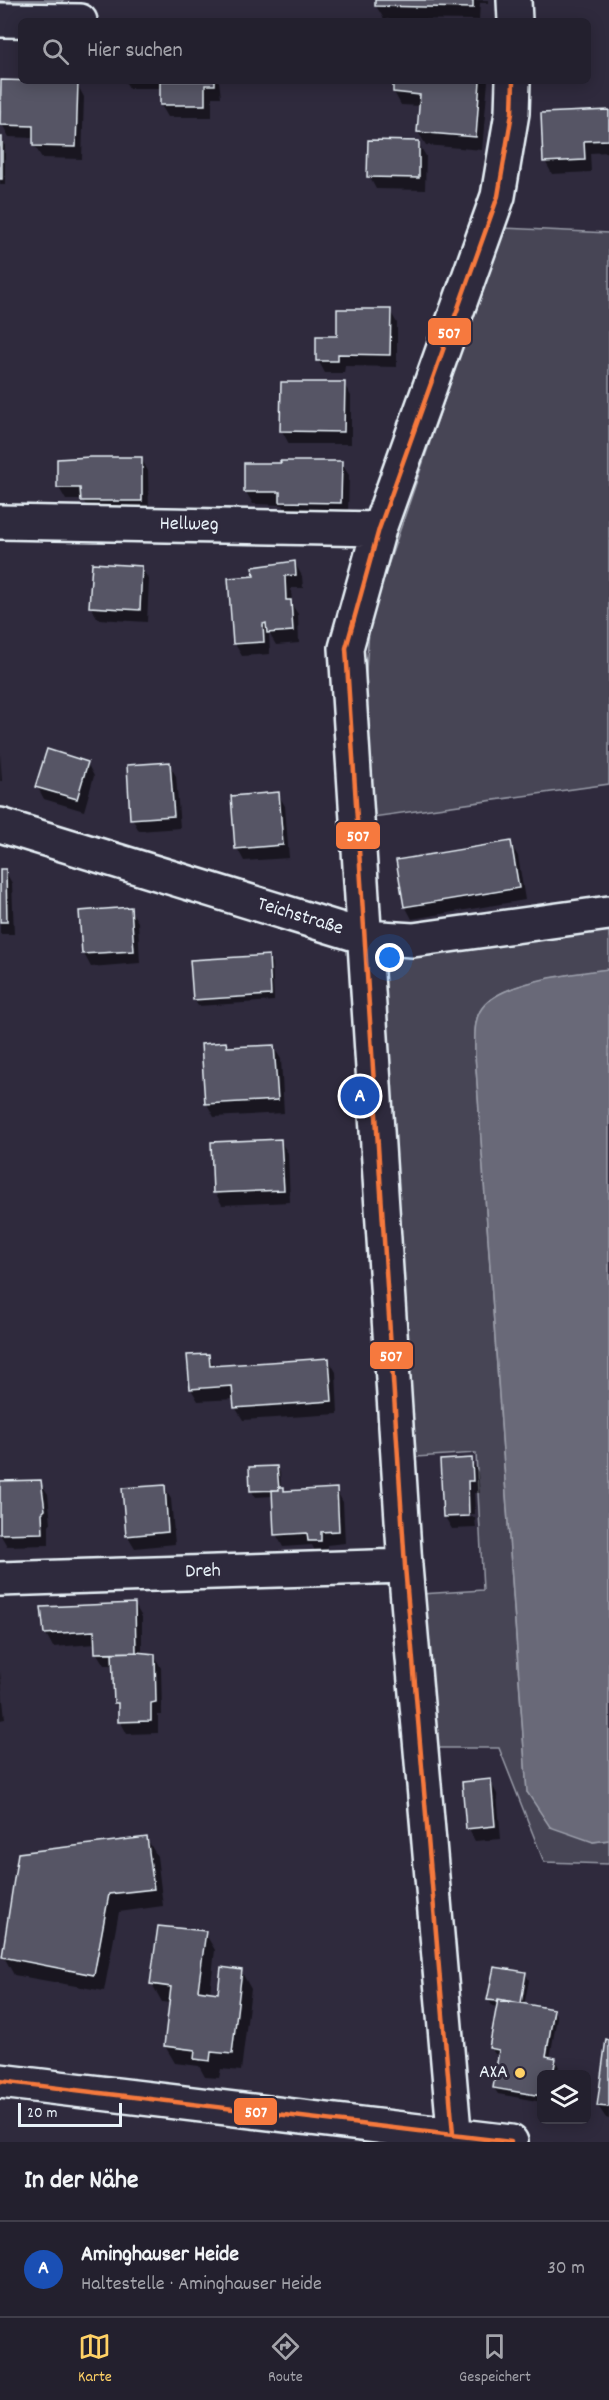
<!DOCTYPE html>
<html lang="de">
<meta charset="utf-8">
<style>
:root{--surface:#23202e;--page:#2f2d3a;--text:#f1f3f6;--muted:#a3a3aa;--line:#403e4a;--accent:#ffd166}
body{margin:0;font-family:Dekko,sans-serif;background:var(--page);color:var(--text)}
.controls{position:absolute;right:18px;bottom:18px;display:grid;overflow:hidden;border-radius:9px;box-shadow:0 3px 15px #0003}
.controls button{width:54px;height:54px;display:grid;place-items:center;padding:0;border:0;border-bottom:2px solid var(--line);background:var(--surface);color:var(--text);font:30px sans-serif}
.scale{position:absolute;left:18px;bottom:15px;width:104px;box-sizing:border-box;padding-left:6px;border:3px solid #e8f1f8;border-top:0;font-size:16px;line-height:21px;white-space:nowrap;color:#e8f1f8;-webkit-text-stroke:4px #2f2a3d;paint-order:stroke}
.you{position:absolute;left:390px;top:958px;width:21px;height:21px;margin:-15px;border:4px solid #fff;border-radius:50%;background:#1a73e8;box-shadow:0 0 0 9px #1a73e833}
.badge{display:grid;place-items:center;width:39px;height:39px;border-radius:50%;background:var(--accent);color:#fff;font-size:20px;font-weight:700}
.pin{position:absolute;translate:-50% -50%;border:3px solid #fff;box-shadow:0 2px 6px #0006}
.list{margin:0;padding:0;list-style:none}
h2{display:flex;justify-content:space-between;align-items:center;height:78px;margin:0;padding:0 24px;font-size:26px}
h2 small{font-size:20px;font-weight:400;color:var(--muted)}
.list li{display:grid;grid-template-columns:39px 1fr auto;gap:18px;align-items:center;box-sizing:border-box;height:96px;padding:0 24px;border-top:2px solid var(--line)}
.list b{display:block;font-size:22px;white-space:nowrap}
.list p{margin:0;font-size:20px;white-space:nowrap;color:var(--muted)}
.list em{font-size:20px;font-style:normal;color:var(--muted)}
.icon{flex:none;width:33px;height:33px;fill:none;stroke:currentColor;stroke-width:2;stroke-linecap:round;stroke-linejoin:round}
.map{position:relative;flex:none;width:609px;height:2142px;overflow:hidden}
.search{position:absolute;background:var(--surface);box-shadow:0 3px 15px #0003;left:18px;right:18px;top:18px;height:66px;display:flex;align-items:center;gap:15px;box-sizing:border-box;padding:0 21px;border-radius:9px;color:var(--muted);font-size:22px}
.sheet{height:174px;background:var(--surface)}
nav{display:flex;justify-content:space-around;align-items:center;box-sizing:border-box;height:84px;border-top:2px solid var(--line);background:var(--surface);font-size:16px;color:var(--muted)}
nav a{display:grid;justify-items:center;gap:3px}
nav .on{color:var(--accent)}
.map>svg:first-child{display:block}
.green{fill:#464455;stroke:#979aa6;stroke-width:1.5}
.water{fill:#696978;stroke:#9c9fab;stroke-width:1.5}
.shadow{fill:#0007}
.building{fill:#575565;stroke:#e8f1f8;stroke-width:1.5}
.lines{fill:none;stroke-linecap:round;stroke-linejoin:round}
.minor-casing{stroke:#e8f1f8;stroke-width:38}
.minor{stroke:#2f2a3d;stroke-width:33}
.bus-1-casing{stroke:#2f2a3d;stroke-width:9}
.bus-1{stroke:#f6793e;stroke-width:4.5}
.poi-dot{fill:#ffd166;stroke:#2f2a3d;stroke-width:2}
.labels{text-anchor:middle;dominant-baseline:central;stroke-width:6;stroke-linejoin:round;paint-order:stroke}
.street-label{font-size:20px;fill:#e8f1f8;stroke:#2f2a3d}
.poi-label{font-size:20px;fill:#e8f1f8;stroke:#2f2a3d;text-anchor:end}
.line-badge{stroke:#2f2a3d;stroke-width:2}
.badge-label{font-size:16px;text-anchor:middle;font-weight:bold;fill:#fff}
</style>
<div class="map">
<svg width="609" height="2142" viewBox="0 0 609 2142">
<rect width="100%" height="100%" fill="#2f2a3d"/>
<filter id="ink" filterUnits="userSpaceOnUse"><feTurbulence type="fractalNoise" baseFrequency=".0167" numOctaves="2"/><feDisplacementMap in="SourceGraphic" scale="12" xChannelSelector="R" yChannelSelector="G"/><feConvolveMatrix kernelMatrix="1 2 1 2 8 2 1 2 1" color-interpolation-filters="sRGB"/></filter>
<g filter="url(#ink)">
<path class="green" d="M0,0H63V10L0,9Z
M503,228L609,233V784L366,818L365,683L370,618Z
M609,926V969C578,974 501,981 482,1008C473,1020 475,1040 475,1054L527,1792L593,1842L609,1840V1864L544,1862L499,1748H433L421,1594L483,1590L476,1453L416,1457L382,976L405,952Z"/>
<path class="water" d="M609,969V1840L593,1842L550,1827L527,1792L475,1054C475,1040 473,1020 482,1008C501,981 578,973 609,969Z"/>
<path class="shadow" d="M376,0H488V3H480L479,20L384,19L376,6Z
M125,81H219L221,97H212V117H168L161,105V88H129Z
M395,81H488L482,150L426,145L418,132L421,106L401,105L394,92Z
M77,84L84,97L82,159L42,158L34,145V138L9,137L2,124Z
M609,112V152L590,153L591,172L552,174L545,161Z
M0,139L5,145V185H0Z
M418,143L426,156L425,190L376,189L369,176Z
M390,311L397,323V367L345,366L344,373H325L318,360L339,338Z
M282,383L344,384L351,396V444H289L282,431Z
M141,458L148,471L149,513H90L83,500H66L59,488Z
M341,463L349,475L348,516L288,515L283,505L253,504L246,492Z
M295,563L302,576L303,588H291L292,605L298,614L299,643L276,645L269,633L270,654L242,656L235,644L256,578Z
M141,567L149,580L147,622L98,619L91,607Z
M0,752L2,781H0Z
M87,763L94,776L84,811L44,799L37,786Z
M169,764L176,776L180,828L139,831L132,818Z
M278,794L285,806L289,858L244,861L237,848Z
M510,843L518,856L525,900L412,919L405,906Z
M0,871H5L12,883L14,934H0Z
M130,909L138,922L140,963L91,967L84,954L81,912Z
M268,957L272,963L274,1001L198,1006L194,999Z
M225,1044L228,1049L273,1046L281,1059L284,1113L214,1117L207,1104L203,1045Z
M280,1141L288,1153L290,1202L222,1205L215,1192Z
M208,1355L215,1367L329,1360L336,1372L338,1414L243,1420L235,1407V1399L198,1401L191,1389Z
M471,1460L478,1472L480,1493H474L475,1514L449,1515V1518L475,1517L476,1528L452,1529L445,1517Z
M277,1467L280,1473L281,1489L286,1493L336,1490L343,1502L345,1543L327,1545L328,1553H316L312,1545L283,1547L276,1534L273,1496L255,1497L252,1491Z
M40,1482L48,1494L51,1523L49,1526V1545L7,1546L0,1534V1483Z
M164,1486L171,1499L175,1544L135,1548L127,1535Z
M135,1605L142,1617V1655H154L161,1668L162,1715H158V1733L127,1734L120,1721V1711L115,1703L114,1665H104L96,1652V1644L53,1647L46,1634L43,1609Z
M0,1671L5,1719L0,1720Z
M490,1781L497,1794L501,1839L475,1841L468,1828Z
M147,1839L157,1856L163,1906L119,1912L104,1991L14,1975L4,1957Z
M205,1933L215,1950L210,1993L219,1994L241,1971L251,1989L241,2071L221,2069L219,2078L205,2077L199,2066L175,2063L165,2046L170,2003L162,2002L152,1984Z
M525,1974L529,1980L524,2006L553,2010L557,2017L550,2058L555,2059L559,2065L557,2074H542V2102L498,2094L494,2088L500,2055L495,2054L491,2048L498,2007L492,2006L489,2000Z
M609,2041V2119L606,2118L598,2106Z"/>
<path class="building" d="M375,0H473V8L375,6Z
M1,80L78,82L76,147L33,146V126L0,125Z
M160,81H215V85H205V105H160Z
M393,81H480L476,137L417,132L420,95L393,92Z
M609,110V140L584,141L585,160L543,162L541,113Z
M0,137H2V179H0Z
M368,140L419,141V178L367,177Z
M337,309H391L390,355L338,354V361H316V336H337Z
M281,382H345L344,432L280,431Z
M90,457H142V501H81L80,488H57V459Z
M280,461H342L341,503L280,502V492H244V463H281Z
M295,561L296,575L285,576L286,600H291L293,631L267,633L266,623L263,624L264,642L233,644L228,578L254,576L253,567Z
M92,563L142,566L140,610L89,607Z
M47,749L88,762L77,799L35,787Z
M170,762L174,816L130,819L127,765Z
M279,792L283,845L235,849L231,796Z
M511,841L519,888L404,907L396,860Z
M0,869H6L7,922H0Z
M131,907L134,951L82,954L79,911Z
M269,955L271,995L193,1000L190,960Z
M226,1042L227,1047L274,1045L278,1100L205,1104L201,1044Z
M281,1139L284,1190L213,1193L211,1142Z
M209,1354L210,1366L329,1358L332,1401L234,1408L232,1386L190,1389L187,1355Z
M472,1458L473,1481H468L469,1516L443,1517L440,1460Z
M277,1466L279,1490L250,1491L249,1467Z
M41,1480L45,1510L42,1513L43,1533L0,1534V1481Z
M165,1485L168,1532L126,1536L122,1488Z
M279,1487H284V1491L337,1488L339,1531L321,1532V1541H308L307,1533L274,1535L272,1490H279Z
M135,1603L136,1652L95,1653L94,1631L44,1634L41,1607Z
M136,1652L155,1654L156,1702L151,1703V1721L118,1722V1703H114L112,1653Z
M491,1779L495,1826L466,1829L462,1782Z
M147,1837L154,1889L109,1894L94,1975L2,1957L18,1853Z
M158,1926L206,1931L198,1990L218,1993L221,1967L242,1970L232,2054L211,2052L210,2061L194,2059L195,2050L164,2046L171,1987L150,1984Z
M494,1967L526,1972L521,2003L487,2000Z
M498,1999L554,2009L546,2056L556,2058L553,2074H542V2096L493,2088L499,2050L489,2048Z
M606,2039L609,2040V2107L597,2106Z"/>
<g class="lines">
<g class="minor-casing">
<path id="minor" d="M514,0L515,21
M0,20L80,21
M0,522L379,529
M0,825L365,937L413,940L609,913
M0,1579L405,1566
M0,2081L511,2142
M455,2142L405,1566L346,648L379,529L498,196L512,113L513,81"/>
</g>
<use href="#minor" class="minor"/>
<g class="bus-1-casing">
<path id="bus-1" d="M0,2081L511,2142
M453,2134L405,1566L346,648L379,529L498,196L512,113L513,81"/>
</g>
<use href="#bus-1" class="bus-1"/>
</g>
</g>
<circle class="poi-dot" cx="520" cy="2073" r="6"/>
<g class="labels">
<g class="street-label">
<text transform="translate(189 525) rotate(1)">Hellweg</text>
<text transform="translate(300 917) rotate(17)">Teichstraße</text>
<text transform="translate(203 1572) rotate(-2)">Dreh</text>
</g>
<g class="poi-label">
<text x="508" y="2073">AXA</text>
</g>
</g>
<g class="line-badge">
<rect x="427" y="317" width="45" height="29" rx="6" fill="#f6793e"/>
<rect x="335" y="821" width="46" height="29" rx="6" fill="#f6793e"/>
<rect x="369" y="1341" width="45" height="29" rx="6" fill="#f6793e"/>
<rect x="233" y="2097" width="45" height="29" rx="6" fill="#f6793e"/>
</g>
<g class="badge-label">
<text x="449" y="338">507</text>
<text x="358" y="841">507</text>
<text x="391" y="1361">507</text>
<text x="256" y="2117">507</text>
</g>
</svg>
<div class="controls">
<button><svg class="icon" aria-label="layers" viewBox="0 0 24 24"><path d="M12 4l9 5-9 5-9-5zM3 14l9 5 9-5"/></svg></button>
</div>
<div class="scale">20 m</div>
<div class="you"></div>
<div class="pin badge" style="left:360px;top:1096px;background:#1a4fb4">A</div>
<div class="search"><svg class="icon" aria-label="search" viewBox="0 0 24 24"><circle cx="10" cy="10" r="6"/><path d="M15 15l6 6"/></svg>Hier suchen</div>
</div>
<section class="sheet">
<h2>In der Nähe<small></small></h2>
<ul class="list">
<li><span class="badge" style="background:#1a4fb4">A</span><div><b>Aminghauser Heide</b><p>Haltestelle · Aminghauser Heide</p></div><em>30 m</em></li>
</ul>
</section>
<nav>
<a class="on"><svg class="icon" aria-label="map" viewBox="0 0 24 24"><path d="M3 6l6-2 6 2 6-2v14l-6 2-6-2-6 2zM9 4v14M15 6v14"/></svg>Karte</a>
<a><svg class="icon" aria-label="directions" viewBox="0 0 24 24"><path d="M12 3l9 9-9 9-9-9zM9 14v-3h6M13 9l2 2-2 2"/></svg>Route</a>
<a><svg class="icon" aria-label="saved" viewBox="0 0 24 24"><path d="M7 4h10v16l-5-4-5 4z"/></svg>Gespeichert</a>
</nav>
